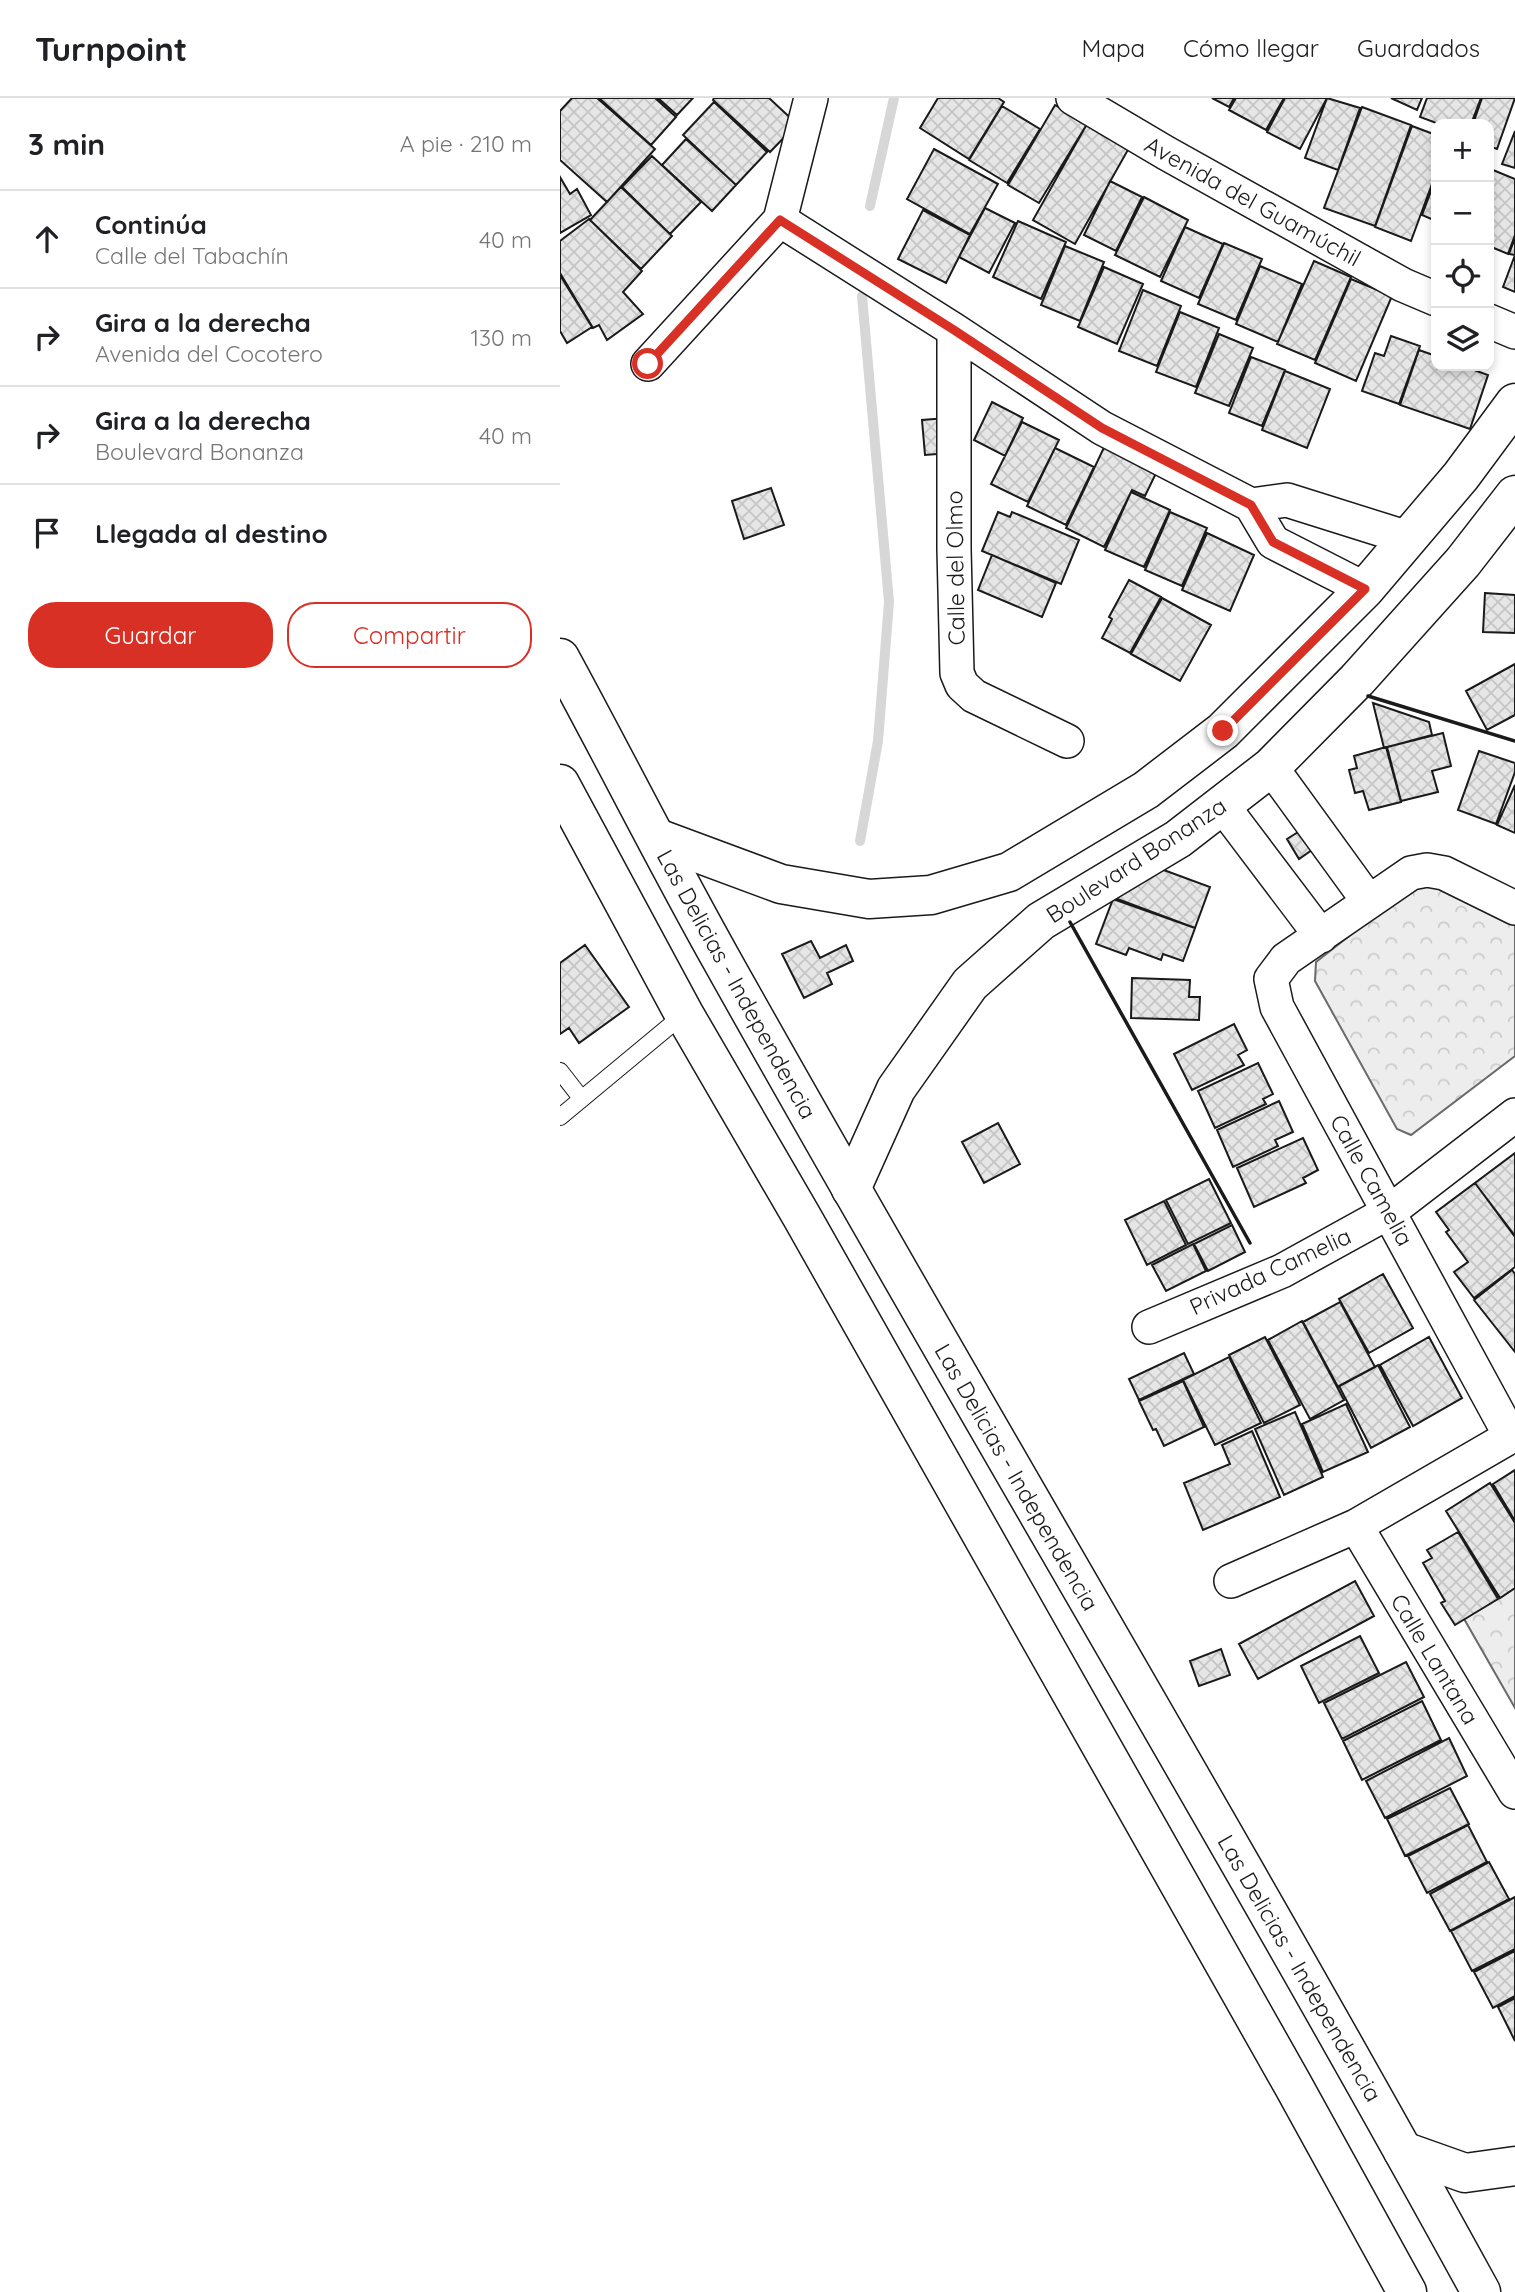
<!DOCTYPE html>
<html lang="es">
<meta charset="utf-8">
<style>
:root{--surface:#fff;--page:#f6f6f6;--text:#202124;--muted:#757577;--line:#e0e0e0;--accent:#d93025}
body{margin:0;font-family:Quicksand,sans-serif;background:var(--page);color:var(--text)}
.controls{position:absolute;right:21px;top:21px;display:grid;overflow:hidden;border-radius:14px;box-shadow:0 4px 10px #0003}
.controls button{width:63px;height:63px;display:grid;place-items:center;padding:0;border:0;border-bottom:2px solid var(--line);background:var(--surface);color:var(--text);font:35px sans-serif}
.stop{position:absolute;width:21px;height:21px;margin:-16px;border:5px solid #d93025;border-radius:50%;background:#fff}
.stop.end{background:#d93025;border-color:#fff;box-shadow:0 2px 7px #0008}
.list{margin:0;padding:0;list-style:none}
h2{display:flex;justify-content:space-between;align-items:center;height:91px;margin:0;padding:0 28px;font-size:30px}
h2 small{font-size:23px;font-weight:400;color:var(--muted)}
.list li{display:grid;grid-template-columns:46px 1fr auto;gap:21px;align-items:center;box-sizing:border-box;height:98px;padding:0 28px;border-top:2px solid var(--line)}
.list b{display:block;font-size:26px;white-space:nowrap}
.list p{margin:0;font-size:23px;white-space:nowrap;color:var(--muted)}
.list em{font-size:23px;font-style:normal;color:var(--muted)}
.actions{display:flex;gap:14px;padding:21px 28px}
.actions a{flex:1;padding:16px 0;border:2px solid var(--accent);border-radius:28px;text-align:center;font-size:24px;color:var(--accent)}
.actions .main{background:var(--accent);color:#fff}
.icon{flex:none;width:38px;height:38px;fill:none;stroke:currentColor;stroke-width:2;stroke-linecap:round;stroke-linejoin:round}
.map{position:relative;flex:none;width:955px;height:2194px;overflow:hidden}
header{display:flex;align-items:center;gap:42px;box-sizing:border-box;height:98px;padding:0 35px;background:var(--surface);border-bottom:2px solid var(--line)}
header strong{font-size:33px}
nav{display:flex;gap:38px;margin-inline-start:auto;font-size:24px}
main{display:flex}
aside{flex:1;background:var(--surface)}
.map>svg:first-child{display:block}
.park{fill:url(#park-crowns);stroke:#6a6a6a;stroke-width:2}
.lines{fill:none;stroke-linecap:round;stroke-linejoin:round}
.stream{stroke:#d7d7d7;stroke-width:10}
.building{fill:url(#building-cross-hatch);stroke:#1a1a1a;stroke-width:2}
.service-casing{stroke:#1a1a1a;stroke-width:18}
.minor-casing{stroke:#1a1a1a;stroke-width:36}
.tertiary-casing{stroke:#1a1a1a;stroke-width:41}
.secondary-casing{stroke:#1a1a1a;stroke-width:41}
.service{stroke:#fff;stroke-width:16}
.minor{stroke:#fff;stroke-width:33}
.tertiary{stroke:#fff;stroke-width:38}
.secondary{stroke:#fff;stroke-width:38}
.wall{stroke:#1a1a1a;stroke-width:3.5}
.route{stroke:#d93025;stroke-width:9}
.labels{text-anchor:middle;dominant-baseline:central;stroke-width:5;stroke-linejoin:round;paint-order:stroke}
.street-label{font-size:23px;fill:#1a1a1a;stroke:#fff}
</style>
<header>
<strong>Turnpoint</strong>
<nav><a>Mapa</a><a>Cómo llegar</a><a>Guardados</a></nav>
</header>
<main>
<aside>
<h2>3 min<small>A pie · 210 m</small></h2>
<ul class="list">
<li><svg class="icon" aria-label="ahead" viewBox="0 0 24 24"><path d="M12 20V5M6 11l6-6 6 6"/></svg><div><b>Continúa</b><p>Calle del Tabachín</p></div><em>40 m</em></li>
<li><svg class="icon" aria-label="right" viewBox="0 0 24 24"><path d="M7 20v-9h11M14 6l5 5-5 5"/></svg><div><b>Gira a la derecha</b><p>Avenida del Cocotero</p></div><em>130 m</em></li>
<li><svg class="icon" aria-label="right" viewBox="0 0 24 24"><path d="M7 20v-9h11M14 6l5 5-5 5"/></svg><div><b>Gira a la derecha</b><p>Boulevard Bonanza</p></div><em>40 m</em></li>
<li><svg class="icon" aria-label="arrive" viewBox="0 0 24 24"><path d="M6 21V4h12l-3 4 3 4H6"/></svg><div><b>Llegada al destino</b></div></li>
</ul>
<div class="actions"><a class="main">Guardar</a><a>Compartir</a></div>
</aside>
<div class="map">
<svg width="955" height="2194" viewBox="0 0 955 2194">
<defs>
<pattern id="park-crowns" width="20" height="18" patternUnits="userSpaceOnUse" patternTransform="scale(1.75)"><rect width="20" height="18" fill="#ededed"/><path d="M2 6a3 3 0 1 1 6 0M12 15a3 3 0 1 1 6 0" fill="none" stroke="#cbcbcb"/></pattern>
<pattern id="building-cross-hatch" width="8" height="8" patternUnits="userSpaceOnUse" patternTransform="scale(1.75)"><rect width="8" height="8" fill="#e6e6e6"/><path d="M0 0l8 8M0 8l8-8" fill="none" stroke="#c5c5c5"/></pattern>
</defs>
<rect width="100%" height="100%" fill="#fff"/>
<path class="park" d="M879,784L955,822V958L851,1037L837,1031L755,883L756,864L853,788Z
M955,1488V1610L903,1519Z"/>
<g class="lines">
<path class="stream" d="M310,108L334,0
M300,743L318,643L329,504L302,198"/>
</g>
<path class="building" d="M12,0H37L95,51L47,104L0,62V13Z
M39,0H95L116,19L91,47Z
M98,0H133L117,17Z
M154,0H209L237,26L210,54L153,2Z
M378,0H438L444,4L409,61L360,30Z
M652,0H674L669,9Z
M676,0H724L706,32L669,12Z
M725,0H767L740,51L707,34Z
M767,0L800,10L778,72L745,60Z
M831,0H862L857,12Z
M867,0H921L911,26H879L860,19Z
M922,0H955L937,51L929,48V26H913Z
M154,4L207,54L176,87L123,37Z
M495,7L527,26L479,105L448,87Z
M442,8L480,31L447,85L409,62Z
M802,9L851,27L815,128L764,110Z
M527,26L569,50L515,146L473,122Z
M852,28L876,37V75L851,143L815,129Z
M955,33V70L942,66Z
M126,41L176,87L152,113L102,67Z
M374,51L438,86L410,136L347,101Z
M92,58L141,104L110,136L62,89Z
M933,72L955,81V137L948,156L929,148V84Z
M0,79L10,96L17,91L31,117L0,135Z
M876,80V123L862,117Z
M550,83L582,99L556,153L524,137Z
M61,89L112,138L81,171L30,122Z
M584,99L628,122L600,179L555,157Z
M425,110L455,125L429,175L399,159Z
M363,112L410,137L386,185L338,161Z
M29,121L82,173L63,194L83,216L47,242L39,227L33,230L0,175V143Z
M458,123L506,144L481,201L433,179Z
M625,129L663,146L639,200L601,183Z
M955,140V194L943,189L955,157L949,156Z
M664,145L702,161L676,222L638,206Z
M505,148L544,164L520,223L481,207Z
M754,163L791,179L755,262L717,246Z
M700,168L742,186L718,244L676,226Z
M544,169L583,186L557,246L518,229Z
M0,177L32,229L7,245L0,233Z
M791,181L832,198L796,283L755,265Z
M583,192L621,208L597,268L559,253Z
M620,214L659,230L636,289L596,274Z
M659,236L693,250L669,308L635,295Z
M831,238L860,248L839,306L802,293L815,255L824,258Z
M859,252L876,258V268H903L928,277L910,331L840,307Z
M691,259L725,272L702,328L669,315Z
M725,273L770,291L747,350L702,332Z
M432,304L463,320L445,358L414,342Z
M387,320L390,355L365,357L362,322Z
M462,324L499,342L468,404L431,386Z
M547,343L599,369L585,398L572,392L544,449L506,430Z
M495,350L534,369L506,427L467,408Z
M211,390L224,427L184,441L172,403Z
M571,394L610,412L584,469L545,452Z
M438,414L450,419L452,414L519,442L501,486L422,453Z
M610,414L647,430L622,488L585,472Z
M647,435L694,457L670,513L622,492Z
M432,457L496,485L482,519L418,492Z
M569,482L601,499L570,555L542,540L552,521L549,519Z
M925,495L955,497V535L923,534Z
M602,500L651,527L620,583L571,556Z
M955,566V617L927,632L906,593Z
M813,605L869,624L872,637L824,650Z
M883,635L891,668L872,673L878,694L841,703L827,649Z
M826,649L841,704L809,712L803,693L795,695L789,672L797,670L794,658Z
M919,653L955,665V674L936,726L898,712Z
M955,687V735L937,727Z
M746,729L759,747L739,761L727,741Z
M601,771L650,789L635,830L552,799Z
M553,801L635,830L623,863L603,856L601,862L569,850L566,857L536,846Z
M251,843L260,860L286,847L293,863L267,875L272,886L244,900L222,856Z
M25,847L69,909L19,945L9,930L0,936V865Z
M572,880L630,882L629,899H640L639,922L571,920Z
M674,926L687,952L678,957L684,967L632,992L614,956Z
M698,965L713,996L703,1001L706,1006L655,1030L638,993Z
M719,1003L733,1034L715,1042L718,1048L673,1069L657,1032Z
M438,1025L460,1066L424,1085L402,1044Z
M743,1040L758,1072L743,1080L746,1085L694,1109L677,1070Z
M955,1055V1138L915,1085Z
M649,1081L671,1125L628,1146L606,1102Z
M915,1085L955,1139V1169L914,1200L894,1174L908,1164L886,1134L889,1132L876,1114Z
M604,1103L626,1147L587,1167L565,1122Z
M672,1127L685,1154L648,1173L634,1146Z
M633,1146L646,1173L606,1193L592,1167Z
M952,1172L955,1176V1254L914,1202Z
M823,1176L853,1230L809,1255L779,1201Z
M780,1204L815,1269L778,1289L743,1224Z
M742,1223L784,1302L750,1321L708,1242Z
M705,1239L740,1307L704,1325L669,1257Z
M869,1239L902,1300L853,1328L820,1267Z
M624,1255L634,1276L579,1302L569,1281Z
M669,1259L701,1325L655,1347L623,1282Z
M818,1267L850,1329L811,1350L779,1288Z
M623,1283L644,1329L604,1348L596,1331L593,1332L579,1303Z
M786,1306L808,1354L763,1374L742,1326Z
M735,1314L763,1379L724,1397L695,1331Z
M692,1333L720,1399L643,1432L624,1385L670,1366L662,1347Z
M955,1372V1423L933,1386Z
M930,1385L955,1425V1490L940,1500L886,1413Z
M898,1434L938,1501L895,1527L881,1505L885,1503L863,1465L872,1460L867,1452Z
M795,1483L814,1518L698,1581L679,1546Z
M800,1538L819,1575L759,1605L741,1568Z
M661,1551L670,1577L639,1588L630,1563Z
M846,1564L864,1599L782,1641L764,1605Z
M862,1603L881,1642L802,1682L783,1643Z
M889,1640L907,1678L825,1720L806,1683Z
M890,1690L909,1726L845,1758L827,1721Z
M908,1727L927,1764L867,1795L848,1758Z
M929,1764L949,1801L890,1833L870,1796Z
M955,1799V1851L912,1873L891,1833Z
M955,1853V1898L933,1910L914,1874Z
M955,1900V1943L938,1909Z"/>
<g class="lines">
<g class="service-casing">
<path id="service" d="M0,973L21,1000
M0,1019L124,916"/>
</g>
<g class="minor-casing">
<path id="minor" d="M513,0L606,55L843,187L876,201
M220,122L394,232L542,330L691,407L713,444L805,491
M929,223L955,234
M394,232V451L397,575L402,587L414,598L507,643
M88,266L220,122L251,0
M691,407L727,402L848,440
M711,669L809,804
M662,707L761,838
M589,1229L722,1173L829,1114L955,1017
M951,1339L717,909L711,881L726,861L851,775L867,772L884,775L955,810
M796,1428L955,1694
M671,1483L796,1428L955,1336"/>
</g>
<g class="tertiary-casing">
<path id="tertiary" d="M97,740L221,786L309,801L371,797L449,774L586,692L663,633L805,491L901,378L955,305
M291,1091L336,991L410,886L481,823L618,741L711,669L797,582L903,464L955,397
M843,2053L905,2075L955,2068"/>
</g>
<g class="secondary-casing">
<path id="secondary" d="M0,560C54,659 105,761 160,859C410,1306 675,1745 921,2194
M0,686L124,916L242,1119L733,1987L847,2194"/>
</g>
<use href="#service" class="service"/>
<use href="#minor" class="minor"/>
<use href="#tertiary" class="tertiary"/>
<use href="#secondary" class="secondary"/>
<path class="wall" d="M808,598L955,643
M510,824L690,1145"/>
</g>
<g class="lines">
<path class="route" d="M88,266L220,122L394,232L542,330L691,407L713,444L805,491L663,633"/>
</g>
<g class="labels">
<g class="street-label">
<text transform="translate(693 103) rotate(29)">Avenida del Guamúchil</text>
<text transform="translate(395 470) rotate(-91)">Calle del Olmo</text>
<text transform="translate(576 762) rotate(-33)">Boulevard Bonanza</text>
<text transform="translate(177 886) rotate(61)">Las Delicias - Independencia</text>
<text transform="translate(812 1082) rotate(61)">Calle Camelia</text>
<text transform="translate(710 1173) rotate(-25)">Privada Camelia</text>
<text transform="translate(457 1379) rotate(60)">Las Delicias - Independencia</text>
<text transform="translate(875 1561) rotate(59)">Calle Lantana</text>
<text transform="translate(740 1870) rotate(60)">Las Delicias - Independencia</text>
</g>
</g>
</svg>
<div class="controls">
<button>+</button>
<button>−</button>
<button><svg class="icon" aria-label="locate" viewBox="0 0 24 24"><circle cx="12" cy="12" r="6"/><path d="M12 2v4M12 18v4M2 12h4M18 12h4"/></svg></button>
<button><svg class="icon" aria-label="layers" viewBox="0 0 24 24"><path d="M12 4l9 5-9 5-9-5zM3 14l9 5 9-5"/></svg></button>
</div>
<div class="stop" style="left:88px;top:266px"></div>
<div class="stop end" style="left:663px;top:633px"></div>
</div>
</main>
